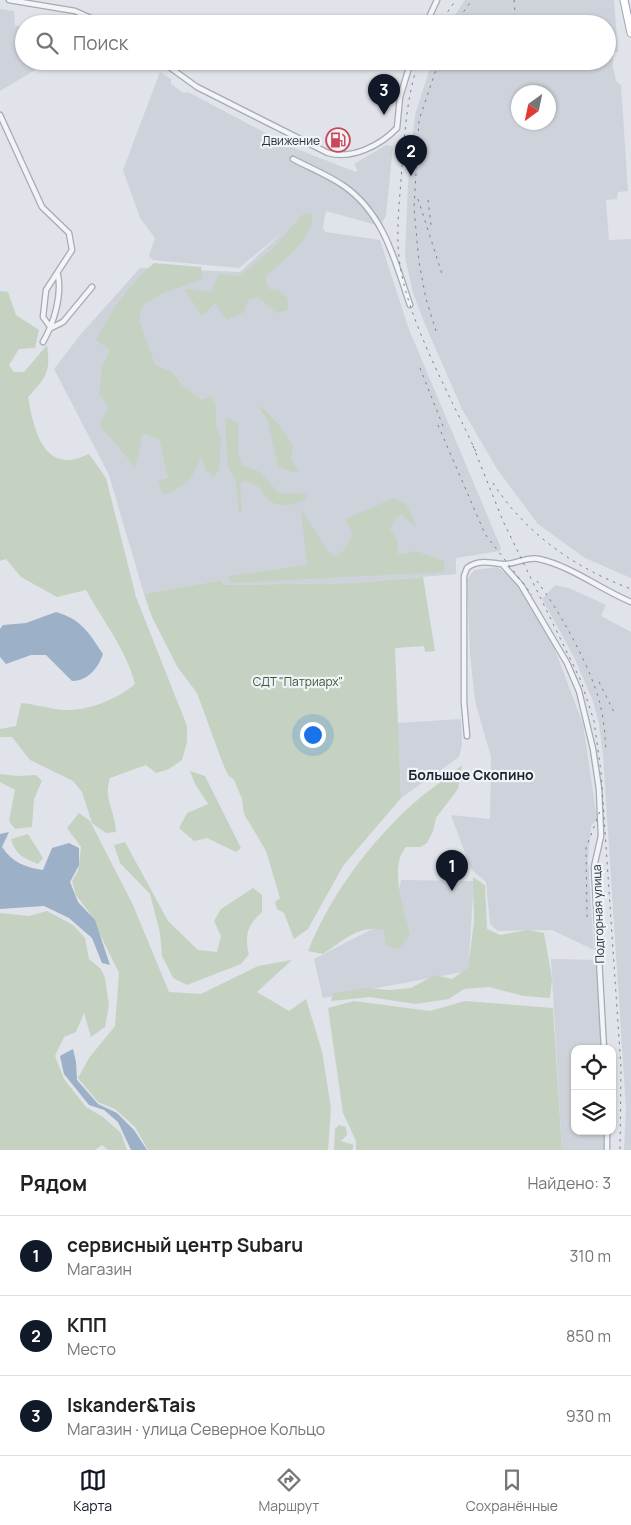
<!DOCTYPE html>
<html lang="ru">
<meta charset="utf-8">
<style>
:root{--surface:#fff;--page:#f2f2f2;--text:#222;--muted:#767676;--line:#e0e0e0;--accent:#111827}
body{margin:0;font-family:Manrope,sans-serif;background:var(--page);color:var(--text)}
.controls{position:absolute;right:15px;bottom:15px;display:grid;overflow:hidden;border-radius:10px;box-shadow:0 1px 4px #0004}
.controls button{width:45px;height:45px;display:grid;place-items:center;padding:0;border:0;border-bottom:1px solid var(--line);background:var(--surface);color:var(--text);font:25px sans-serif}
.compass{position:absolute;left:511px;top:85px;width:45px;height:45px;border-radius:50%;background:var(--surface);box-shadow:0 1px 4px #0004;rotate:213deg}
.you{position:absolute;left:312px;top:734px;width:18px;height:18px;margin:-12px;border:4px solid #fff;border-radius:50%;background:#1a73e8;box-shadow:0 0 0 8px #1a73e833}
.badge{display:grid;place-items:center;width:32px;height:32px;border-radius:50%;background:var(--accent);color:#fff;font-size:16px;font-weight:700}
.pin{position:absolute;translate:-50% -41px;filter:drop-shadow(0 1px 2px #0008)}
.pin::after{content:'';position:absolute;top:26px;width:18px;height:15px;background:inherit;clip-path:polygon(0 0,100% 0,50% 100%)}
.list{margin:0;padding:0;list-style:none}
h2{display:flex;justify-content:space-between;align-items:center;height:65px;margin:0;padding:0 20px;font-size:21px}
h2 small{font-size:16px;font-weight:400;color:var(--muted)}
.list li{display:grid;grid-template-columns:32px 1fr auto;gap:15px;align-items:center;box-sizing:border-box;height:80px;padding:0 20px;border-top:1px solid var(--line)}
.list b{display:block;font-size:19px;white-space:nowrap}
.list p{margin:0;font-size:16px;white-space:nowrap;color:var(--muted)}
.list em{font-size:16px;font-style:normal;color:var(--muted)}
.icon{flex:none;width:28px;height:28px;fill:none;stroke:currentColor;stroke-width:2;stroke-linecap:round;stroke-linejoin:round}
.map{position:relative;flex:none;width:631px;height:1150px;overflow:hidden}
.search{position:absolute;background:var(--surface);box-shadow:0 1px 4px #0004;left:15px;right:15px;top:15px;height:55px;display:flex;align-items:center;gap:12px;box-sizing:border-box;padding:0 18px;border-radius:28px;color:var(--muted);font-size:19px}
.sheet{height:305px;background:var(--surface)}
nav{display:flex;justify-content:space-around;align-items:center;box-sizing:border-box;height:70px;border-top:1px solid var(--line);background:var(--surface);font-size:14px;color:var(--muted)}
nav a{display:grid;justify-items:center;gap:2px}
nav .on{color:var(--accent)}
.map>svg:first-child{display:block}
.built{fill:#ced2da;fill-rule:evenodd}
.green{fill:#c5d2c1}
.water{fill:#9cb0c8}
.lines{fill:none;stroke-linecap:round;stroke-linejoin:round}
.street-casing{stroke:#a5aab3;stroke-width:7}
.primary-casing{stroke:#9fa7b4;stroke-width:9}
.street{stroke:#f2f4f7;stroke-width:4.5}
.primary{stroke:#fff;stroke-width:7}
.rail{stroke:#7a8292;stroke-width:1;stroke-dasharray:2.5 5;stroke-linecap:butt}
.labels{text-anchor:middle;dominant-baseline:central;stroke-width:4.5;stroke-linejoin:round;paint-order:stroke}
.poi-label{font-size:12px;fill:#29313f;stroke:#eff2f6;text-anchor:end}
.park-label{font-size:12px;fill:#3c5b36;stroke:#eff2f6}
.street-label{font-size:12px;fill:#29313f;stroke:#eff2f6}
.neighbourhood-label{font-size:14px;font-weight:bold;fill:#1b2230;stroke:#eff2f6}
</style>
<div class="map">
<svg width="631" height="1150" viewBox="0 0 631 1150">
<rect width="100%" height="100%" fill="#e0e3e9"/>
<path class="built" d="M465,0H614L618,52H613V67L616,81L621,85L628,191L618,192L617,199L606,200L609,240L631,239V578L585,558L538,524L497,469L462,409L424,322L413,293L405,257L408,183L415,115L432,61H607V24H449ZM518,92H548V122H518Z
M0,9L14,11L15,26H22L24,32V61H32L35,70L0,91Z
M160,72L171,79V84L183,93L188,92L294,148L356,172L357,170L354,164L386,145L393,146L386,216L380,226L326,211L323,227L325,232L380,240L408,327L501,548L500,551L456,558V574L353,583L224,585L221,580L144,594L109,475L54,369L81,334L140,268L240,272L284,231L239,268L153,260L149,256L155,238L140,218L123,170Z
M497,567L517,581L552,642L583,724L597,819L591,826L588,859L594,950L552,930L498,931L490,924L486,882L471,869L451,815L490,819L491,757L475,701L470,653L467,580L474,570Z
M555,585L569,588L606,605L601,616L631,632V1150H624L626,1108L603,755L599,724L593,701L574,657L542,599Z
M461,719L462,745L459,757L401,798L398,723Z
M401,880L474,881L468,971L323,998L314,959L394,918Z
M551,959L599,960L602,1049H575V1131H604V1150H562Z"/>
<path class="green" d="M312,213C315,238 282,262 265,277L269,289L279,291L287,298L288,310L277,313L258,297L248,300L244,312L227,320L215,303L202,316L184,289L211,292L219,274L240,276L273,248L302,215Z
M154,263L201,267L203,279L161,294L142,306L139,319L155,365L172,372L183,386L202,400L211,396L216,407V427L221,439L219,469L214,477L205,470L202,455C191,480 189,485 163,495L158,481L168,478L160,440L143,433L135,467L99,424L109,407L99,394L102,368L110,350L96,340C111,311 128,285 154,263Z
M0,291L8,292L16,315L39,330L35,348L19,349L9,365L14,372H24L47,345C51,372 46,378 28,397C32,417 38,459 66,460C73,461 82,457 89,454L106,478L136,597L187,726V742L182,760L169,769L156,773L146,765L110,778C103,799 115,810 116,832L106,833L92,823L82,792L73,781L30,760L12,737H0V729L16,726L21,703C33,704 43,707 55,709C81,714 115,701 135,684C126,649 103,621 86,590L57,597L21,577L6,559L0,561Z
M258,406C271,412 287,434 293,447C289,459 293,462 298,471L296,473L278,467L268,421Z
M229,418L238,424V453L242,465L260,472L279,493L306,494L307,498C304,502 298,502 293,504C261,512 268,482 243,481L240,484L242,512L239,513L236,480L228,468L225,419Z
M394,498L406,504L418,529L401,514L394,520L390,530L398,540L397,555L416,551L444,561V572L230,583L229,576L307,565L301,509L328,551L335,557L344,550L353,534L346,519Z
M423,577L435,651L425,652L424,646L395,648L401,798L343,866L308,929L294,939L284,913L277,909L275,902L280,898L266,851L244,814L242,799L234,780L228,775L223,764L197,693L178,668L152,617L144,594L221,580L224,585L353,583Z
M462,765L458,789L436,818L433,831L427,843L421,847H406C388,867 405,911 410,936L398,949L386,945L384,930C359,924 343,941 323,954L308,951C329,899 363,852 403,813C421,795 443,781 462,765Z
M190,771L205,776L241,848L236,852L207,838L194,841L179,828L187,813L208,804L195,784Z
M0,774L19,776L36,775L42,781L34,799L32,827L15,829L9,821L15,790L0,782Z
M79,813L90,821L133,905L169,992L201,994L258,966L292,960L257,992L289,1011L306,999L322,1051L331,1108L328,1150H148L135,1127L115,1109L98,1102L78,1078L89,1058L115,1026L119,973L89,912L76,895L72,881L78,871L81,847L67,828Z
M28,834L43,858L38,864C24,859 15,854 11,839Z
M125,842L168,921L198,950L217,952L221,936L214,921L221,909L253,888L262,895V912C248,925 244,935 249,954L241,964L187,985L173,978L162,956L160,933L150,894L120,863L114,845Z
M473,877L485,885L487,929L500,935L528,930L544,933L552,979L550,998L524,996L489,987L464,989L449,999L415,1004L370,997L331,1001L333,993L368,988L390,990L411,988L435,975L452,979L468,968L474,922Z
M47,911L73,925L85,938L89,959L101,969L105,978L109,1005L105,1027L91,1037L84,1013L76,1032L64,1037L55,1056L64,1079L86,1107L103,1117L121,1133L127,1150H108L102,1145L95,1150H0V913L29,916Z
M354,1001L430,1011L465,1001L553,1008L562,1150H356V1141L343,1113L328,1008Z
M339,1125L346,1127L347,1135L341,1141L354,1145L352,1150H334L335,1129Z"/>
<path class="water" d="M56,612C81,619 89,633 103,654C98,668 88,681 72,681L46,655H31L6,664L0,657V629L3,625L26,623Z
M9,832L2,847C13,863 25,867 43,870L52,848L69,843L79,848V865L70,882L78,902L95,920L110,965L102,963L92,938L69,918L44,906L0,909V834Z
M73,1049L76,1062L77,1080L98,1104L117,1113L134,1130L147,1150H131L118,1122L104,1110L89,1105L64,1074L60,1056Z"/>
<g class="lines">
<g class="street-casing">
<path id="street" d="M9,0L75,11L104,24
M426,24L437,0
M161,61L197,87L328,153C352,160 381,145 397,128L400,97L411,61
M0,115L42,207L69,233L72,250L46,290L43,317L51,328L63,322L92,287
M293,159C310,168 328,175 344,186C384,214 395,261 410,305
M43,342C54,323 62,296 58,275
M502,564L521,585L567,663L579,691L593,749L599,789L601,836L594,867L604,1049
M467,736L464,702V576L467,568C477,560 489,562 501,564C513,566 526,556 539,559C571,566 600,589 631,602
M607,1150V1131"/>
</g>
<g class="primary-casing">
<path id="primary" d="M624,0L631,33"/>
</g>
<use href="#street" class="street"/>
<use href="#primary" class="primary"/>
<path class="rail" d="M514,0L516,24
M439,24L456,0
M455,24L472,0
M419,61C407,94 405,131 402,166C400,199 395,233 400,265C409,324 451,397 476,452
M418,199L443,277
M428,200L431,225
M436,331L426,299L419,262L414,208L419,120L439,61
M420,368L445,431
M438,425L485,534L532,595
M473,446L503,521L581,681L594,721L601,772L621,1068L620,1150
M493,483C526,534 575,568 631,589
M537,581C560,612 591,667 600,704C604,719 605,735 606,750
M599,682L615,714
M587,917L586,848L600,811"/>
</g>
<defs>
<g id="fuel-ring" transform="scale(1.25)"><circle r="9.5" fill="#eff2f6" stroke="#cb4858" stroke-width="1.5"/><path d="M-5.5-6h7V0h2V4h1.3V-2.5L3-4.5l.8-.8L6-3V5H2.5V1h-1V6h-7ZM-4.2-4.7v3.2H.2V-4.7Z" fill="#cb4858"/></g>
</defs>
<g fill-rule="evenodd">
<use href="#fuel-ring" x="338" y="140"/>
</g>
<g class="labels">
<g class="poi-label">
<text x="320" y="140">Движение</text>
</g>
<g class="park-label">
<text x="298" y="681">СДТ "Патриарх"</text>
</g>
<g class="street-label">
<text transform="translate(598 914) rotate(-92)">Подгорная улица</text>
</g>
<g class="neighbourhood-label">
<text x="471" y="774">Большое Скопино</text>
</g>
</g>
</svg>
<div class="controls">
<button><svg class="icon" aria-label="locate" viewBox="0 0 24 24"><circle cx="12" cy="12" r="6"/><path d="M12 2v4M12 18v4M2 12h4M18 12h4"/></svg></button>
<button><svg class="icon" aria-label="layers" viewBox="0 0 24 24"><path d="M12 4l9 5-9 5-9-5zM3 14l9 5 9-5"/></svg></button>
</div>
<svg class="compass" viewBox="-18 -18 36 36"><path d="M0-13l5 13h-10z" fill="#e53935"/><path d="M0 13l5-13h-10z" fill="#767676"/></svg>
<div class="you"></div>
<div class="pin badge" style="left:452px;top:891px">1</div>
<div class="pin badge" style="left:411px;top:176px">2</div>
<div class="pin badge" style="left:384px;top:115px">3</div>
<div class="search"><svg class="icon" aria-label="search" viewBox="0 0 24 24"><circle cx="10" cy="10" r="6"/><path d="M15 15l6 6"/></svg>Поиск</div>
</div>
<section class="sheet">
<h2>Рядом<small>Найдено: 3</small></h2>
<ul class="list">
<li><span class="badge">1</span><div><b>сервисный центр Subaru</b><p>Магазин</p></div><em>310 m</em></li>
<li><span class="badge">2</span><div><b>КПП</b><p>Место</p></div><em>850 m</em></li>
<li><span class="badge">3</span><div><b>Iskander&amp;Tais</b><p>Магазин · улица Северное Кольцо</p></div><em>930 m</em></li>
</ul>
</section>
<nav>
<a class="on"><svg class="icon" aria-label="map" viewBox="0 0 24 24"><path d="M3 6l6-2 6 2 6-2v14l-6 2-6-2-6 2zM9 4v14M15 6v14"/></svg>Карта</a>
<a><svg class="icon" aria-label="directions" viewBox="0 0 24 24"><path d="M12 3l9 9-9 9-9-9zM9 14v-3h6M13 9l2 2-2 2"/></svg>Маршрут</a>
<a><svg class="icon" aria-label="saved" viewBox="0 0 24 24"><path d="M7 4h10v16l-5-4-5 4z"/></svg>Сохранённые</a>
</nav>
